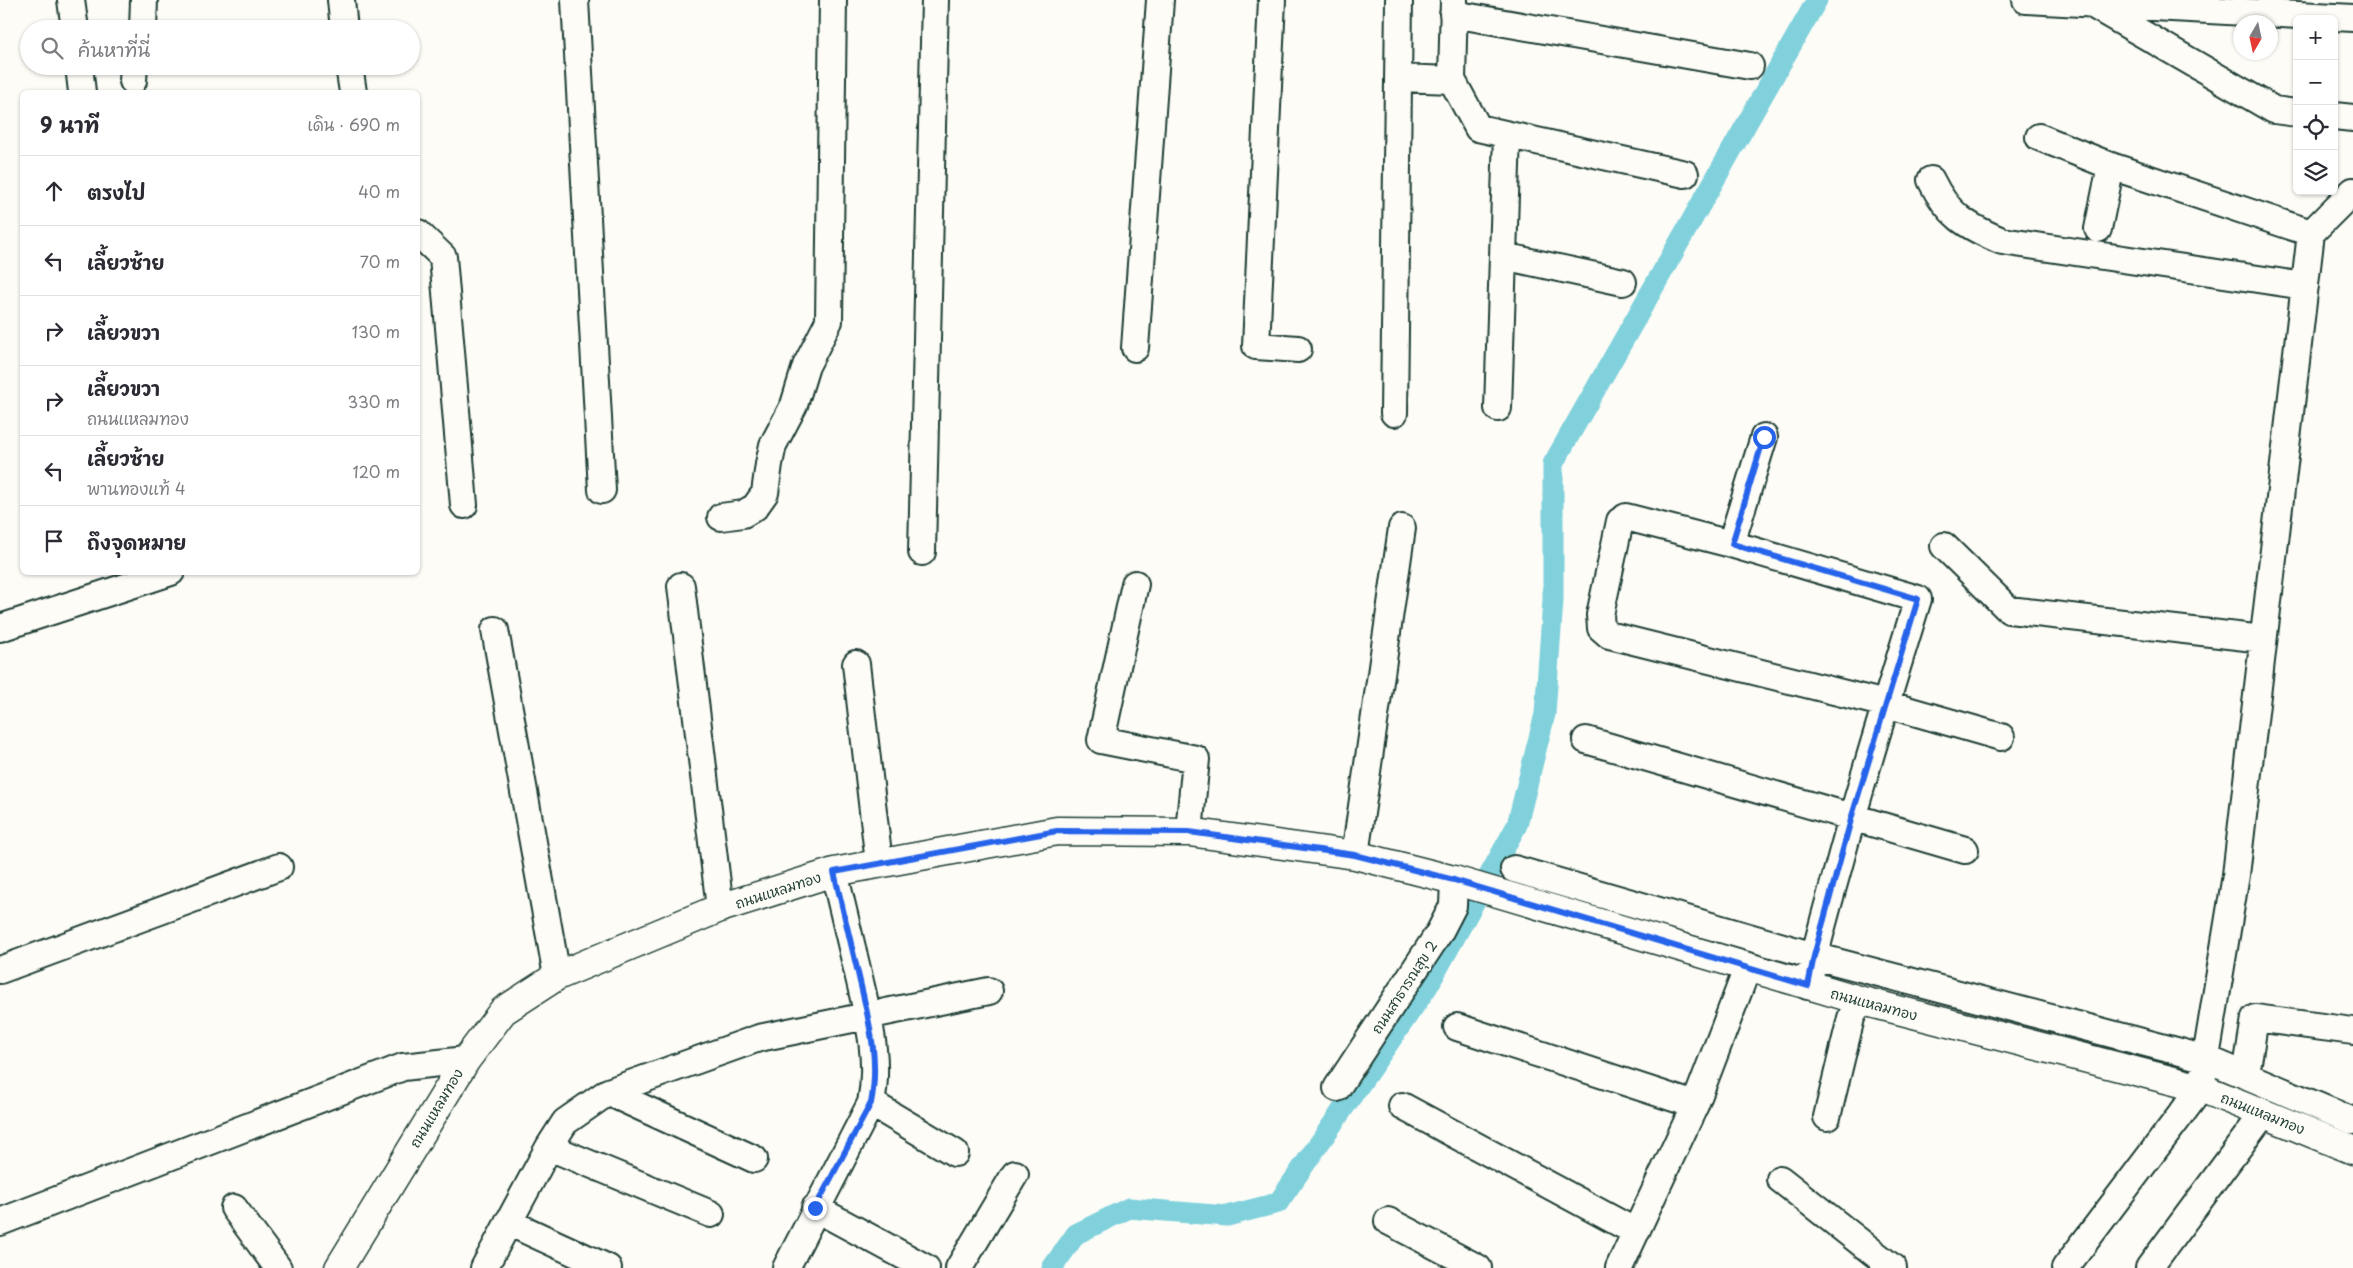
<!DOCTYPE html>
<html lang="th">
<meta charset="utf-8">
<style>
:root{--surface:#fff;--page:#f2f2f3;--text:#2b2b33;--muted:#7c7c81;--line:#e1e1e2}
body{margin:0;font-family:"Playpen Sans","Playpen Sans Thai",sans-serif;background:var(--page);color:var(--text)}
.controls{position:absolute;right:15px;top:15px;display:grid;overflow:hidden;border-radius:8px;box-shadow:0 1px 4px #0004}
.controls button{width:45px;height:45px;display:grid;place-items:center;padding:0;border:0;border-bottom:1px solid var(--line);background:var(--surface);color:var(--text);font:25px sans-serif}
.compass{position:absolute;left:2233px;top:15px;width:45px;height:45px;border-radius:50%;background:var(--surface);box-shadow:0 1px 4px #0004;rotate:189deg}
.stop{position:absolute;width:15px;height:15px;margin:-11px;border:4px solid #2563eb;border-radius:50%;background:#fff}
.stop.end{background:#2563eb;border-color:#fff;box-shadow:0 1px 5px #0008}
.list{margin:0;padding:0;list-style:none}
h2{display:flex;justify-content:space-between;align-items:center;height:65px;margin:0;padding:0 20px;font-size:21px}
h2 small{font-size:16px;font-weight:400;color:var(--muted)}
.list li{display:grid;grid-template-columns:32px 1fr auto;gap:15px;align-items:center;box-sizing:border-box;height:70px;padding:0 20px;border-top:1px solid var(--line)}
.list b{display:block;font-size:19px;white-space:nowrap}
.list p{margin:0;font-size:16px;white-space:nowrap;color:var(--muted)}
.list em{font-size:16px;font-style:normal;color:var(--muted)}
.icon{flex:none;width:28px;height:28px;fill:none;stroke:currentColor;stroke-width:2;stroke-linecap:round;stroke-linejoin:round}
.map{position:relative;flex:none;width:2353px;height:1268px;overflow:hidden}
.search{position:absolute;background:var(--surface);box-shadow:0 1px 4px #0004;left:20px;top:20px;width:400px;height:55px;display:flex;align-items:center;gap:12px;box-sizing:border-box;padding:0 18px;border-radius:28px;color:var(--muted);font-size:19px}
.panel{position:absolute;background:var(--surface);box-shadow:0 1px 4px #0004;left:20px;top:90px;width:400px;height:485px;border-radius:8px}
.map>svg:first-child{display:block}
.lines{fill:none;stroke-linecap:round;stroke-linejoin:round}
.canal{stroke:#81d1dc;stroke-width:21}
.minor-casing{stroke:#1f3d34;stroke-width:30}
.major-casing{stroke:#1f3d34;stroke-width:31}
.minor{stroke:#fdfcf7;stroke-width:26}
.major{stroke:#fdfcf7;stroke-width:28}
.route{stroke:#2563eb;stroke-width:6}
.labels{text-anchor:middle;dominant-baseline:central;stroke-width:4;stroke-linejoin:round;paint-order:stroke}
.street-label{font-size:14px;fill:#1f3d34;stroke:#fdfcf7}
</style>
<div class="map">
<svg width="2353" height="1268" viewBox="0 0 2353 1268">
<rect width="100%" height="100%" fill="#fdfcf7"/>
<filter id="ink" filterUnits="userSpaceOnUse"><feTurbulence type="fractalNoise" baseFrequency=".02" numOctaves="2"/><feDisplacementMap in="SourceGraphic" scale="10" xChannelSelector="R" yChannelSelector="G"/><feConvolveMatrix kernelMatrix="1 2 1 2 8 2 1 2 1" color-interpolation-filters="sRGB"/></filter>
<g filter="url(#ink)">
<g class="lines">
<path class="canal" d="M1052,1268L1076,1234L1129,1208L1227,1216L1278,1203L1428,986L1517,825L1545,714L1553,600V464L1817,0"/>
<g class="minor-casing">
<path id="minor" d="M71,0L75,29
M341,0L344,29
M575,0L602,490
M1272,0L1256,346L1298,349
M1454,0L1452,80L1478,128L1685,174
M2026,0L2353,18
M2093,5L2274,110L2297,113
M1453,14L1750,66
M143,29L144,0
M79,66L82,92
M349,66L353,92
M1399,78L1452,80
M133,81L134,66
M2334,116L2353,118
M2039,137L2111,166L2311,233
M1931,180C1948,215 1966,226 2002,241L2305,286
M2098,229L2111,166
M418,233L443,257L464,505
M1503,256L1623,282
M1135,348L1160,0
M1498,408L1507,135
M1394,413L1399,0
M721,517L743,514L755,507L765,493L769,464L773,445L794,405L806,366L829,321L833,0
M1731,544L1764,437
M1944,546L2009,610L2263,639
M922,552L935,0
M1135,584L1101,740L1196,759L1189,832
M681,586L720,908
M0,628L171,572
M495,630L557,976
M856,664L879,863
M1586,740L1965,850
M1355,855L1402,528
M1514,869L1814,956L2207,1059L2353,1121
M0,970L279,867
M1808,986C1816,945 1828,905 1839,865C1863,776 1891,687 1918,599L1731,544L1626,517L1620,521L1600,615L1601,628L1609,635L1886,704L2001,737
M1457,1027L1695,1105
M2246,1075L2255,1018L2353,1031
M1337,1088L1439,933L1453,906L1454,880
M608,1092L754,1159
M871,1103L955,1153
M1402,1106L1636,1232
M1827,1117L1851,1018L1859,1000
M549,1147L711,1214
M1780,1179L1893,1268
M234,1208L278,1268
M815,1208L926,1268
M1388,1221L1478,1268
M0,1222L403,1067L466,1060
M508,1222L608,1268
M484,1268L549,1147L565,1122L608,1092L759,1038L989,991
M786,1268L871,1103C880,1058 868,1017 858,973C850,939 842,905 834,872
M959,1268L1015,1174
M1619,1268L1695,1105L1747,969
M2065,1268L2201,1088L2236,875L2311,233L2353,191
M2149,1268L2264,1113"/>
</g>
<g class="major-casing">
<path id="major" d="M339,1268L466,1060L503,1011L557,976L720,908L834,872L1057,831L1189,832L1355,855L1454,880L1859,1000L2201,1088L2353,1150"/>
</g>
<use href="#minor" class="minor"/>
<use href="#major" class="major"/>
</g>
</g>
<g class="lines" filter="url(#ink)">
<path class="route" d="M815,1208L871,1103C880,1058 868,1017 858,973C850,939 842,905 834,872L1057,831L1189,832L1355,855L1454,880L1808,986L1814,956L1852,816L1918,599L1732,544L1764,437"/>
</g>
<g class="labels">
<g class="street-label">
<text transform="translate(778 890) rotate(-18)">ถนนแหลมทอง</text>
<text transform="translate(1404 987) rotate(-57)">ถนนสาธารณสุข 2</text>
<text transform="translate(1874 1004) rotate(15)">ถนนแหลมทอง</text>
<text transform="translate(436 1108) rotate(-59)">ถนนแหลมทอง</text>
<text transform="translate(2263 1113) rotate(22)">ถนนแหลมทอง</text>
</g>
</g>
</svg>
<div class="controls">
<button>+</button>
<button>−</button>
<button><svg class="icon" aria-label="locate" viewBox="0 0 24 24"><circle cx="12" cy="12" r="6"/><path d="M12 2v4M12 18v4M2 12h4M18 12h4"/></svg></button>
<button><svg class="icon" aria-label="layers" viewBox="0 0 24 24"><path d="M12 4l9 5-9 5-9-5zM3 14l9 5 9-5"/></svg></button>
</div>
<svg class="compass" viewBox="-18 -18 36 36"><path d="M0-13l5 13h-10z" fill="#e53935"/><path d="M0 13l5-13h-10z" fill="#7c7c81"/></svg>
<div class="stop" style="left:1764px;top:437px"></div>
<div class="stop end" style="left:815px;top:1208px"></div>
<div class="search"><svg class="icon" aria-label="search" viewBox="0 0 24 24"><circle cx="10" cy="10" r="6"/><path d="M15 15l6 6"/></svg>ค้นหาที่นี่</div>
<section class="panel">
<h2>9 นาที<small>เดิน · 690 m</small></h2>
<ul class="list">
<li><svg class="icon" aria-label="ahead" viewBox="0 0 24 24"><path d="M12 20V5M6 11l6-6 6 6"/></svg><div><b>ตรงไป</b></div><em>40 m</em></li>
<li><svg class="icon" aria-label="left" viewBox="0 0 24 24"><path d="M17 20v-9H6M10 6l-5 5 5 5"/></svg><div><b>เลี้ยวซ้าย</b></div><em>70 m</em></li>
<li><svg class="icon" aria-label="right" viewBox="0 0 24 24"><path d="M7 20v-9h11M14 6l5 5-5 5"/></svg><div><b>เลี้ยวขวา</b></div><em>130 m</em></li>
<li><svg class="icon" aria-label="right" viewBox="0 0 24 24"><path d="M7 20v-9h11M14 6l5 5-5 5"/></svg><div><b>เลี้ยวขวา</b><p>ถนนแหลมทอง</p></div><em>330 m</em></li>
<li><svg class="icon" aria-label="left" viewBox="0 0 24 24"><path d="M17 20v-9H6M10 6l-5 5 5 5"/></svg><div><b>เลี้ยวซ้าย</b><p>พานทองแท้ 4</p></div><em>120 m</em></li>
<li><svg class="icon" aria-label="arrive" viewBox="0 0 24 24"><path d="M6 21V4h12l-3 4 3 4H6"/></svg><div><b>ถึงจุดหมาย</b></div></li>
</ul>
</section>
</div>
